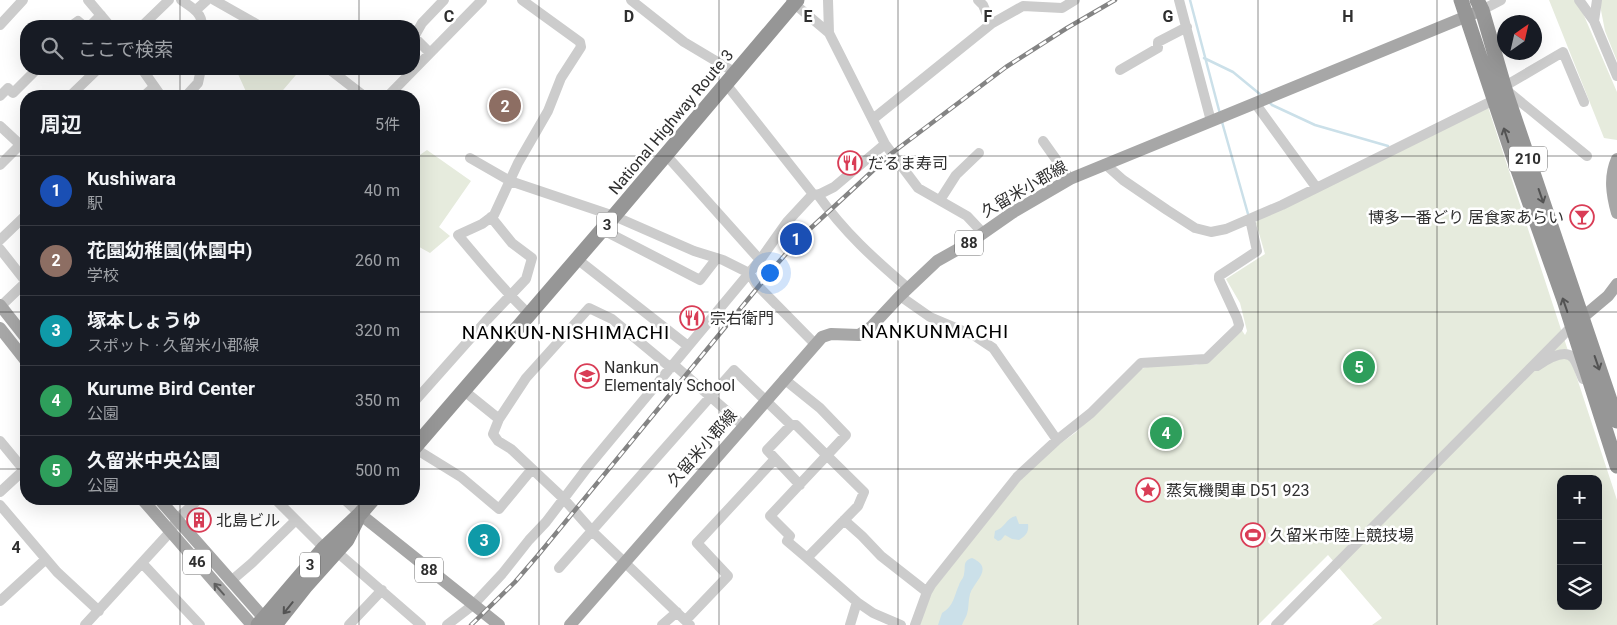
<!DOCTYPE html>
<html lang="ja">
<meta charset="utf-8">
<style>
:root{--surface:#171b24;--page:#242831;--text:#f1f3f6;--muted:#9ea1a6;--line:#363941;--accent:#0f766e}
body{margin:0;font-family:Roboto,"Noto Sans JP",sans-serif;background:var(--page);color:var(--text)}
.controls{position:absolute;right:15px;bottom:15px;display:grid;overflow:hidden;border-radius:10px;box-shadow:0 5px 20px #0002}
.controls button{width:45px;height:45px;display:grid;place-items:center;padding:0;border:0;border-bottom:1px solid var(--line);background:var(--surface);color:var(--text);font:25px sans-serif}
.compass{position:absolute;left:1497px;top:15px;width:45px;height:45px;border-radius:50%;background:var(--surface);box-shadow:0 5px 20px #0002;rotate:34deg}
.you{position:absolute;left:769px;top:272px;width:18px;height:18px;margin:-12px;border:4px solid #fff;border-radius:50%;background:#1a73e8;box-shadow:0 0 0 8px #1a73e833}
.badge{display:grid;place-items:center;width:32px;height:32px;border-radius:50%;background:var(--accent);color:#fff;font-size:16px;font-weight:700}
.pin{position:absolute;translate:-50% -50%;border:2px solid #fff;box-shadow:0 1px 5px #0006}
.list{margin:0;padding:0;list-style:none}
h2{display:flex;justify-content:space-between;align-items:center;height:65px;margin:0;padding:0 20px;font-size:21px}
h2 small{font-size:16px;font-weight:400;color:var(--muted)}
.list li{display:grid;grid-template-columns:32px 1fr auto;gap:15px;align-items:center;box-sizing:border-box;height:70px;padding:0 20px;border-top:1px solid var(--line)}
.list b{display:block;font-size:19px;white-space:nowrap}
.list p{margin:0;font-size:16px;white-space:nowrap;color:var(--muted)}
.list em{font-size:16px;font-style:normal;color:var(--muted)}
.icon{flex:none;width:28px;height:28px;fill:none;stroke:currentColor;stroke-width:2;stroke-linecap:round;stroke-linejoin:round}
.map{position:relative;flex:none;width:1617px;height:625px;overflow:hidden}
.search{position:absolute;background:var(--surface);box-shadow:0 5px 20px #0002;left:20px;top:20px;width:400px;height:55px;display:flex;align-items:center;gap:12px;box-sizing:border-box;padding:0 18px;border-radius:20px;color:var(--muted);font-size:19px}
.panel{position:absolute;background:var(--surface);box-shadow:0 5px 20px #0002;left:20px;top:90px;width:400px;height:415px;border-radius:20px}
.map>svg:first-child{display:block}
.green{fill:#e6ebdd;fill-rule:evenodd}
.water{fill:#cbe0e9}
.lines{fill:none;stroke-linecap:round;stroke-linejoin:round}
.stream{stroke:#cbe0e9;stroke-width:2.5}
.minor{stroke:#ccc;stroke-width:10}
.major{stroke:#a7a7a7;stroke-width:12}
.highway{stroke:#969696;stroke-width:15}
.rail-casing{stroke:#848484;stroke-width:4.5}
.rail{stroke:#fff;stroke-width:2.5;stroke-dasharray:8;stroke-linecap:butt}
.oneway{stroke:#535353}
.oneway2{stroke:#5f5f5f}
.grid{fill:none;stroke:#2f2f2f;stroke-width:1;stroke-opacity:0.55}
.labels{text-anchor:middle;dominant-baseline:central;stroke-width:5;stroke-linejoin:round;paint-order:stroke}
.shield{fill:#fff;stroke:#6d6d6d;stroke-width:1}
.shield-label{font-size:15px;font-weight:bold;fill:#2f2f2f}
.street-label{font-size:16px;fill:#2f2f2f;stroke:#fff}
.poi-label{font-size:16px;fill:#2f2f2f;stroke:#fff;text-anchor:start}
.quarter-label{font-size:19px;letter-spacing:1px;fill:#000;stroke:#fff}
.grid-label{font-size:16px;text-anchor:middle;font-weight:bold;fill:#2f2f2f;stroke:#fff;stroke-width:5;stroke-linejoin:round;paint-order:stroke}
</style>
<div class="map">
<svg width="1617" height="625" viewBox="0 0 1617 625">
<rect width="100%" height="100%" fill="#fff"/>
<path class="green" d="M1549,0H1574L1582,11L1617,92V140L1604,138Z
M1599,0H1617V61L1605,31Z
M242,69H301L278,96H248L238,74Z
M1488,107L1617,500V625H1372L1382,618L1328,555L1258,625H919L931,592L1022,478L1050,451L1075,433L1141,369L1156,364L1196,365L1208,361L1241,329L1245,335L1247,331L1240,303L1226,279L1265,254L1256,223L1259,218ZM1561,479H1598V606H1561Z
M427,150L471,181L439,227L450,236L430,253L414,244V159Z"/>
<path class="water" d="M1016,516L1019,524H1028C1029,532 1026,536 1019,540L1012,539L1005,535L1001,540L998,541L994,538L995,531C1005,528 1006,518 1016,516Z
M972,558C995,568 974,581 970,594C968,601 969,608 967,614C966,618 963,621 962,625H938L942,613C954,606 954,596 959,585C960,581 964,578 964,574C966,567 962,561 972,558Z"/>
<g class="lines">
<path class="stream" d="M1190,0L1220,114
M1204,58L1233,72L1261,95
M1269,102L1272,105L1315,125L1388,146
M1222,122L1248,214"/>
<path class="minor" d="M88,0L110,26
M181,0C191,7 202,12 202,26
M214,0L260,26
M522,0L580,42L581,47L561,78L548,111L518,163L494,215L482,224L458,235C481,262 503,290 529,314
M631,0L684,42L736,73
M828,0L829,33L885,144L918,188L967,216L982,232
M978,0L983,5L991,24
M1179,0L1211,121
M1579,0L1594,21L1617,76
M791,1L829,33
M196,10L207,0
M1482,10L1501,0
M1594,21L1597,0
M0,25L23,0
M71,26L78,21L84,26
M90,26L101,15
M142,26L169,0
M414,37L422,23L444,0
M414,37L430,53
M142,69L161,96
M329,69L364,96
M1120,70L1158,48V42L1187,27
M726,84L813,194L818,195C844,232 874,259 908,288
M1505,86L1563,52L1584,102
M1506,90L1587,156
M0,96L8,88L13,93L37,69
M70,96L98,69
M144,96L154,87
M186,96L198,83L201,69
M388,96L482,0
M1255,103L1316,187
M873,119L991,24L1023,6L1062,8L1075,0
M0,126L26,150
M1043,141L1070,179
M666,155L760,260
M470,158L510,181L614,216L694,251L723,260L749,273L756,284L816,345
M1105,164L1123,180L1167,210L1195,228L1211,232L1226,229L1282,205L1494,100
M0,165L26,139
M818,195L834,187L885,144
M940,200L956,175L979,153
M603,230L700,280L717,258
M0,240L26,215
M0,249L26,282
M577,259L688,346
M900,296L930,317L975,336L993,348L1057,440
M0,307L26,282
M673,364L744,426
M1537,366C1546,360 1566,347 1574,359C1578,365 1580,373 1583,379
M784,379L820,408L846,435L770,516L790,536L787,541L807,558
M463,390L499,419L493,434L498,441L511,449L563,498L594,533L690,625
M414,402L486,321L526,279L532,258L512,243L491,217
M499,419L526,378L589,308L612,319L671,368
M791,425L767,450L800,485
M0,441L24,470
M414,448L461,477L499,509L532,469
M0,492L26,468
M275,499L324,548
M344,499L360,514
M0,505L57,572L99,611
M844,520L862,536L881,556L927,592
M337,552L421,625
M142,563L200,625
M559,568L734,370L791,425H796L864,492L858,506L807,558L857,602L850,625
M231,581L252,563L296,520
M0,601L46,559
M857,602L873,613L901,625
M686,620L728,576L697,543L775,459
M85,625L171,531L177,519L199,499
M349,625L382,590
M447,625L473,605L502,574L529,540L546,522L587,468L760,260L787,222L813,194
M662,625L677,612
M915,625L927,592L931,585L1017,477L1057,440L1091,413L1141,363L1206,359L1238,328L1239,325L1237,318L1219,279V276L1257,251L1250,219
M1276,625L1576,322"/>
<path class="major" d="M1617,159C1609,177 1612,195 1617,213
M0,305L26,338
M1583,317L1608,296L1617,284
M0,328L26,361
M142,499L252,625
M159,499L270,625
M360,514L499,625
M570,625L822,337L831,334L859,335L871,327L900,296L937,261L969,243L1012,213L1070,179L1482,10"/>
<path class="highway" d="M1461,0L1513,156L1564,300L1617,466
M1477,0L1482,10L1507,96L1617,421
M414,448L614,216L797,0
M258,625L324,548L360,514L373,499
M275,625L305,587L347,540L357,520"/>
<g class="rail-casing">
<path id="rail" d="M471,625L515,582L539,554L777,264L799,239L892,153L1006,67L1067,28L1115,0"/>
</g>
<use href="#rail" class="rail"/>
</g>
<defs><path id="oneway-shaft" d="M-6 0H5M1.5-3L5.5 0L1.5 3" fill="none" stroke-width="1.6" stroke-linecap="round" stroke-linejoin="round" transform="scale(1.25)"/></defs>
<g class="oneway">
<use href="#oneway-shaft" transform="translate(1506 135) rotate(-108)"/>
<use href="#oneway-shaft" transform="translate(1541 196) rotate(71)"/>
<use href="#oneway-shaft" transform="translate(1565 305) rotate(-109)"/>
<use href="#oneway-shaft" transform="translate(1597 363) rotate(71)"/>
<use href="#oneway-shaft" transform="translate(288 608) rotate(129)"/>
</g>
<use class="oneway2" href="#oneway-shaft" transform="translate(219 589) rotate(-131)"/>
<path class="grid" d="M180,0V26M359,0V26M539,0V625M719,0V625M898,0V625M1078,0V625M1258,0V625M1437,0V625M180,69V96M359,69V96M0,156H26M414,156H1617M0,312H26M414,312H1617M0,469H26M414,469H1617M180,499V625M359,499V625"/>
<defs>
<g id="restaurant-ring" transform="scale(1.25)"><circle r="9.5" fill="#fff" stroke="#d93d56" stroke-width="1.5"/><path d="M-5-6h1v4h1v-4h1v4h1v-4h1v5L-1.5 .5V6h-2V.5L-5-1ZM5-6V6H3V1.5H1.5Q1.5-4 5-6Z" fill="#d93d56"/></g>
<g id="bar-ring" transform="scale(1.25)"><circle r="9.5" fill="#fff" stroke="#d93d56" stroke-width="1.5"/><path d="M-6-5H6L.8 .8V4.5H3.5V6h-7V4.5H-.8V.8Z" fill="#d93d56"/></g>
<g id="school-ring" transform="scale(1.25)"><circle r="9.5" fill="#fff" stroke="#d93d56" stroke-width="1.5"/><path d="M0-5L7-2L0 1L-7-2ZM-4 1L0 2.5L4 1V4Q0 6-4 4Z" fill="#d93d56"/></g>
<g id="sight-ring" transform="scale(1.25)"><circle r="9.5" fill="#fff" stroke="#d93d56" stroke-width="1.5"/><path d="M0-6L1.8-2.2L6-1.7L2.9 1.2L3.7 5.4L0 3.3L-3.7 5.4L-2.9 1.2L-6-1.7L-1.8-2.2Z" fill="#d93d56"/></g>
<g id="building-ring" transform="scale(1.25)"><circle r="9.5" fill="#fff" stroke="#d93d56" stroke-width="1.5"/><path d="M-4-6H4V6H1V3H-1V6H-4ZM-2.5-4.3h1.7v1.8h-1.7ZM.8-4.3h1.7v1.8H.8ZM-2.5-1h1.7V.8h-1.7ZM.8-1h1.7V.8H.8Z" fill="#d93d56"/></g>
<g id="stadium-ring" transform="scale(1.25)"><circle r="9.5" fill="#fff" stroke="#d93d56" stroke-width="1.5"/><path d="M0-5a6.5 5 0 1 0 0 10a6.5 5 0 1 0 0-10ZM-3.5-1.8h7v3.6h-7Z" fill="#d93d56"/></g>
</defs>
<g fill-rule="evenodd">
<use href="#restaurant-ring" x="850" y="163"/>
<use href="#bar-ring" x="1582" y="217"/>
<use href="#restaurant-ring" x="692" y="318"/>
<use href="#school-ring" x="587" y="376"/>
<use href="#sight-ring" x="1148" y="490"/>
<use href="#building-ring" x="199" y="520"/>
<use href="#stadium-ring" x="1253" y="535"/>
</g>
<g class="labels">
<g class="shield">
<rect x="1509" y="146.5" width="38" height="25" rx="4"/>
<rect x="597" y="212.5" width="20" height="25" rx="4"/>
<rect x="955" y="230.5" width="28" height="25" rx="4"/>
<rect x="183" y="549.5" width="28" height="25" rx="4"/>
<rect x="300" y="552.5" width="20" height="25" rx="4"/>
<rect x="415" y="557.5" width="28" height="25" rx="4"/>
</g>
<g class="shield-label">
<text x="1528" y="159">210</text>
<text x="607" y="225">3</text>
<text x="969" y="243">88</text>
<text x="197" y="562">46</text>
<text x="310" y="565">3</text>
<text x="429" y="570">88</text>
</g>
<g class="street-label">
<text transform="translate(671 122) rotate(-50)">National Highway Route 3</text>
<text transform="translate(1024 189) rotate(-30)">久留米小郡線</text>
<text transform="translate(702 448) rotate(-49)">久留米小郡線</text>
</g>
<g class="poi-label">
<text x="868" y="163">だるま寿司</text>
<text x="1564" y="217" text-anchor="end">博多一番どり 居食家あらい</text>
<text x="710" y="318">宗右衛門</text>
<text x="604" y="367">Nankun<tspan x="604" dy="18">Elementaly School</tspan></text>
<text x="1166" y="490">蒸気機関車 D51 923</text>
<text x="216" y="520">北島ビル</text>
<text x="1270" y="535">久留米市陸上競技場</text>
</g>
<g class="quarter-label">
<text x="935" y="331">NANKUNMACHI</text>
<text x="566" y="332">NANKUN-NISHIMACHI</text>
</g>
</g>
<g class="grid-label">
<text x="449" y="22">C</text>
<text x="629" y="22">D</text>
<text x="808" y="22">E</text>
<text x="988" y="22">F</text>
<text x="1168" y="22">G</text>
<text x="1348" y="22">H</text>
<text x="16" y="553">4</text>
</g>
</svg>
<div class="controls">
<button>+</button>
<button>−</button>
<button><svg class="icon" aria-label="layers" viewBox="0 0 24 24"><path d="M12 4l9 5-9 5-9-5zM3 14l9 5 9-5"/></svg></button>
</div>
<svg class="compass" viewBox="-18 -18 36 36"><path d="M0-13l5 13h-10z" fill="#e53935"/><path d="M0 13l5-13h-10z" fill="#9ea1a6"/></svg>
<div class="you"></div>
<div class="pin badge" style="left:796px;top:239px;background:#1a4fb4">1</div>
<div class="pin badge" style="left:505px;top:106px;background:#8d6e63">2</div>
<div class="pin badge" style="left:484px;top:540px;background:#0f9aa8">3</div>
<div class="pin badge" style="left:1166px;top:433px;background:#2e9e5b">4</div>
<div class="pin badge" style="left:1359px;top:367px;background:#2e9e5b">5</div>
<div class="search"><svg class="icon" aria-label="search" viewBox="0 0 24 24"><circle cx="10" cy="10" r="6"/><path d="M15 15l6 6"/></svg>ここで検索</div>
<section class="panel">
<h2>周辺<small>5件</small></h2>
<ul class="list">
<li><span class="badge" style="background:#1a4fb4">1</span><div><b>Kushiwara</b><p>駅</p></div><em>40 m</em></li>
<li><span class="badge" style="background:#8d6e63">2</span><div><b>花園幼稚園(休園中)</b><p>学校</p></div><em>260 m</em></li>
<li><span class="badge" style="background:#0f9aa8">3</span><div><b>塚本しょうゆ</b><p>スポット · 久留米小郡線</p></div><em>320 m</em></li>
<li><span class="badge" style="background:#2e9e5b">4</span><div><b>Kurume Bird Center</b><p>公園</p></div><em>350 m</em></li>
<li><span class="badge" style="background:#2e9e5b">5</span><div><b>久留米中央公園</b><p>公園</p></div><em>500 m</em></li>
</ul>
</section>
</div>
